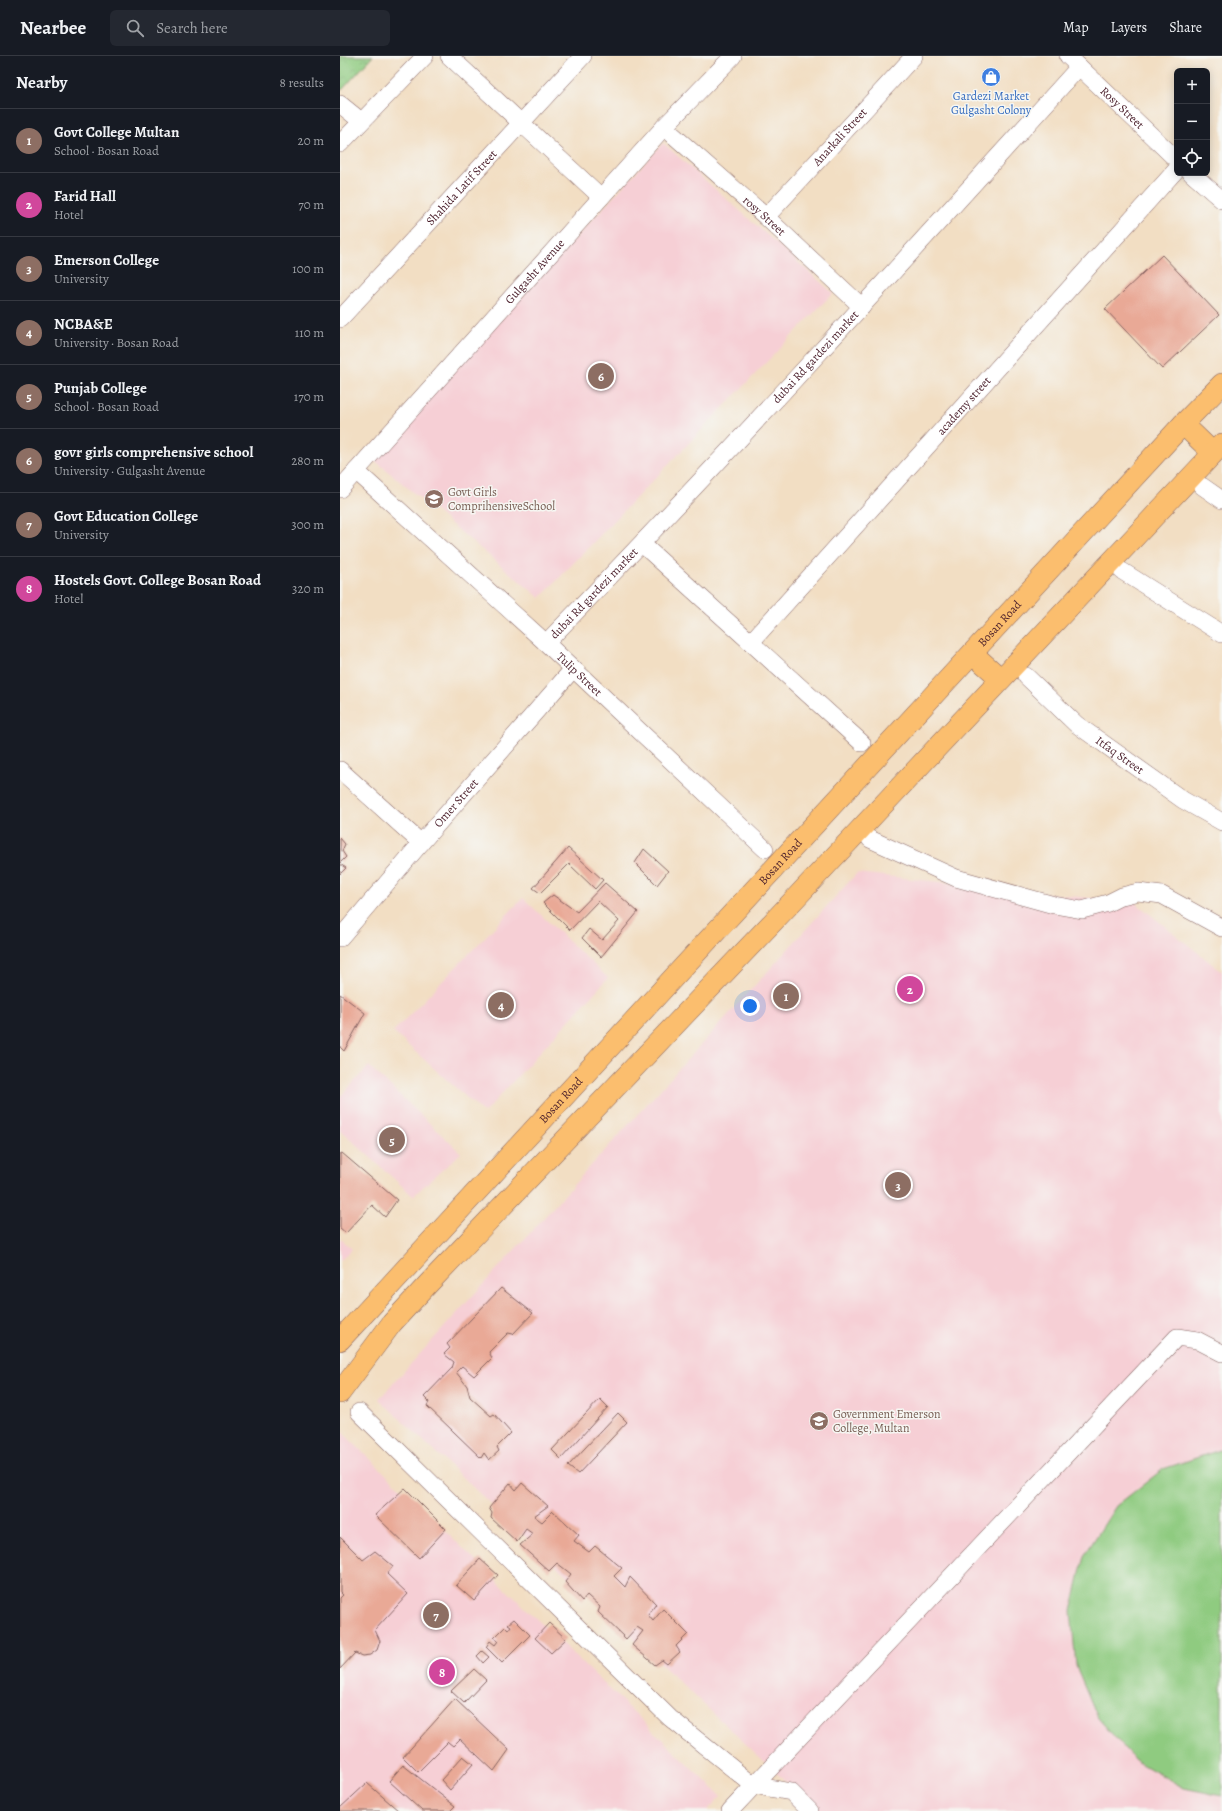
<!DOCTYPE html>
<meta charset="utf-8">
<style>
:root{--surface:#171b24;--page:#242831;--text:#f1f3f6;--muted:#9ea1a6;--line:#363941;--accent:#d93025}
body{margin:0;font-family:Alegreya,serif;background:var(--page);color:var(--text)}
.controls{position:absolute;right:12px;top:12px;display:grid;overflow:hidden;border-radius:6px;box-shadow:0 2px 10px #0003}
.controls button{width:36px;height:36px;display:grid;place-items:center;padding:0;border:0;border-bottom:1px solid var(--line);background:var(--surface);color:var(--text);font:20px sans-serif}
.you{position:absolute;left:410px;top:950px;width:14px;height:14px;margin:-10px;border:3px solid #fff;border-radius:50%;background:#1a73e8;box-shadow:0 0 0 6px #1a73e833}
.badge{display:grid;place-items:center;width:26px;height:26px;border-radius:50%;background:var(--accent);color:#fff;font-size:13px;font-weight:700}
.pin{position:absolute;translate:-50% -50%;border:2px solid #fff;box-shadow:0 1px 4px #0006}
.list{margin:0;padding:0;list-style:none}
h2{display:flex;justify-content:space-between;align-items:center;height:52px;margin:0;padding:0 16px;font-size:17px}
h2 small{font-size:13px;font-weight:400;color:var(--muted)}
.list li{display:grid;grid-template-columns:26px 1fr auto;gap:12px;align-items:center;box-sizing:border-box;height:64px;padding:0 16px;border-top:1px solid var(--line)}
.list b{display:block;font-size:15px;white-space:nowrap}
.list p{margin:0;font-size:13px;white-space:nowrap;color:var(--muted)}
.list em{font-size:13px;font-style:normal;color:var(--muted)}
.icon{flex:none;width:22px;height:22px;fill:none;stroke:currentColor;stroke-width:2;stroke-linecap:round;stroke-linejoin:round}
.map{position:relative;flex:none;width:882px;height:1755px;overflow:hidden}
header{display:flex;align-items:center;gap:24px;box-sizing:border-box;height:56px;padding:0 20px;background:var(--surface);border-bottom:1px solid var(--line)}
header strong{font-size:19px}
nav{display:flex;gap:22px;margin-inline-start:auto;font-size:14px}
.search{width:280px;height:36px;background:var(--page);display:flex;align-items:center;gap:10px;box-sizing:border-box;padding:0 14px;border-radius:6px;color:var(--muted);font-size:15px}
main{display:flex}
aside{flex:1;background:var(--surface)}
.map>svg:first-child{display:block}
.built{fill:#f6cfd5}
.park{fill:url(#park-crowns);stroke:#6c7556}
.pitch{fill:#8fcb80;stroke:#6c7556}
.building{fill:#e9a996}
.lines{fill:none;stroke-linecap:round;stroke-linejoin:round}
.minor-casing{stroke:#856260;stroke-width:18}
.major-casing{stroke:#856260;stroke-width:22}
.minor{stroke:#fff;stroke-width:17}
.major{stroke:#fbbe6e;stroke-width:21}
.labels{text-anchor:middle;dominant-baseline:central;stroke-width:3;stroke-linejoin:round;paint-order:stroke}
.shop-label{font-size:12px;fill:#366cbe;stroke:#f6f6f2}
.street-label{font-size:12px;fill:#4a1f2b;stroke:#f6f6f2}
.education-label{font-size:12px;fill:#785e54;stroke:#f6f6f2;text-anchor:start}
</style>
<header>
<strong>Nearbee</strong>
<div class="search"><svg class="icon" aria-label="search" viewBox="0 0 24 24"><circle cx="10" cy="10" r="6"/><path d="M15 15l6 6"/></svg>Search here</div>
<nav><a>Map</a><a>Layers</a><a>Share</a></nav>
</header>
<main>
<aside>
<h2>Nearby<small>8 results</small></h2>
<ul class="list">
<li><span class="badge" style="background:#8d6e63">1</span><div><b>Govt College Multan</b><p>School · Bosan Road</p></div><em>20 m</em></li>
<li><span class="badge" style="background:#d1479c">2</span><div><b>Farid Hall</b><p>Hotel</p></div><em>70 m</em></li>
<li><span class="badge" style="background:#8d6e63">3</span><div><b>Emerson College</b><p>University</p></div><em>100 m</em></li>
<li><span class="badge" style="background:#8d6e63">4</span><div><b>NCBA&amp;E</b><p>University · Bosan Road</p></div><em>110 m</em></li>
<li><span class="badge" style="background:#8d6e63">5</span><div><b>Punjab College</b><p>School · Bosan Road</p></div><em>170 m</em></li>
<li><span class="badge" style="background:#8d6e63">6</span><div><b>govr girls comprehensive school</b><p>University · Gulgasht Avenue</p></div><em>280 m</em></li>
<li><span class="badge" style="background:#8d6e63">7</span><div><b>Govt Education College</b><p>University</p></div><em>300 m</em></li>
<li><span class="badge" style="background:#d1479c">8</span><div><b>Hostels Govt. College Bosan Road</b><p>Hotel</p></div><em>320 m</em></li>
</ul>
</aside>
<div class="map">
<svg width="882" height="1755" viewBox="0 0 882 1755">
<defs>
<pattern id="park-crowns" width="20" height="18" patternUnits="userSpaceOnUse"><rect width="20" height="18" fill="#8fcb80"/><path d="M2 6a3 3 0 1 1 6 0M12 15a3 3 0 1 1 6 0" fill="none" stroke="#7dae6f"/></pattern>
</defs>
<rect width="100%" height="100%" fill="#f6f6f2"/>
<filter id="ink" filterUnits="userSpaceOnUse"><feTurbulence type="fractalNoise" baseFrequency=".025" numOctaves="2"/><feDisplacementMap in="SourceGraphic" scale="8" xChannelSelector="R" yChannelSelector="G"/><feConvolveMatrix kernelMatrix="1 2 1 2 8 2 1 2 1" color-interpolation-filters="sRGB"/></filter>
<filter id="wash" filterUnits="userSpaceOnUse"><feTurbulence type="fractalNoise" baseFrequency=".012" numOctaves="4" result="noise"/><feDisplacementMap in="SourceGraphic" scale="16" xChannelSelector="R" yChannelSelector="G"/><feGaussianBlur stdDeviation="0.9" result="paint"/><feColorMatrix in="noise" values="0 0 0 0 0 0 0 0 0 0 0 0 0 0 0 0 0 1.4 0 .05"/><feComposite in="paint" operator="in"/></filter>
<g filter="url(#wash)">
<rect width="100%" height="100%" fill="#f2dec3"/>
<path class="built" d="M323,87L493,237L200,542L33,403Z
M517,817L796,847L882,916V1755H477L39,1343Z
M183,842L268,922L144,1057L53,976Z
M29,1010L121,1097L73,1140L0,1074V1041Z
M0,1182L12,1193L0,1205Z
M2,1376L381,1740L367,1755H0V1378Z"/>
<path class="park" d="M0,0H33L2,34L0,33Z"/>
<path class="pitch" d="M880,1394H882V1740L844,1732L795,1704L758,1662L736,1610L731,1555L744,1500L776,1450L823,1413Z"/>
<g id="blocks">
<path class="building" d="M822,199L879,259L822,313L765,253Z
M0,782L5,788L2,795L6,801L0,807Z
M228,792L263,824L255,833L229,808L200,837L193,832Z
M304,793L328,815L317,829L295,807Z
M0,808L6,812L0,818Z
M265,827L298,856L261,901L242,882L249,873L262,884L279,865L258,845L230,874L203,847L213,839L237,856Z
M0,938L25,957L4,995L0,991Z
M2,1097L57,1144L45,1161L32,1149L6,1177L0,1172V1098Z
M161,1232L193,1257L173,1278L168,1277L149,1296L152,1302L134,1320L122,1310L116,1316L127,1330L130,1341L151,1360L154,1358L171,1377L157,1391L159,1395L149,1404L144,1397L141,1402L87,1350L89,1346L84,1341L112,1312L114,1306L104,1298L110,1292L107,1288Z
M260,1343L268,1351L221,1403L212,1394Z
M278,1357L287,1366L238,1418L228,1410Z
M170,1427L176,1434L182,1427L208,1450L194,1460L202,1466L213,1455L239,1479L234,1485L249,1496L255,1490L282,1512L274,1520L285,1531L290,1521L316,1548L308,1559L313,1565L323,1553L348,1578L336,1590L340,1596L327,1608L322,1604L315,1609L292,1589L303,1575L297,1571L286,1583L258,1556L260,1551L247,1539L242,1545L225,1526L231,1518L217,1507L209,1515L180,1489L193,1478L186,1473L177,1486L151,1462L152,1457L149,1452Z
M65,1432L106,1473L79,1502L35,1459Z
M0,1481L23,1504L35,1495L53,1510L47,1518L68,1538L35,1574L40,1585L37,1594L30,1599L22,1600L15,1597L0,1613V1542L3,1539L0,1536Z
M140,1503L158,1519L134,1545L116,1529Z
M174,1563L190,1579L162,1607L146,1591L150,1585L155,1589L158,1585L154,1582L165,1571L168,1574L171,1570L168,1568Z
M209,1567L226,1583L211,1597L195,1582Z
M142,1595L149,1601L143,1607L137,1600Z
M134,1613L146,1624L124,1647L111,1635Z
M115,1643L169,1694L154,1715L120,1683L113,1690L108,1686L78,1716L63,1701Z
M123,1700L133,1708L110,1734L101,1724Z
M63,1709L115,1750L110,1755H82L49,1725Z
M27,1727L59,1755H0V1752Z"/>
</g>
</g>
<g filter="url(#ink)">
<use href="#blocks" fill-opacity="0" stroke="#856260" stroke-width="1"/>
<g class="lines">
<g class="minor-casing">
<g id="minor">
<path d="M109,0L261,141"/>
<path id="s1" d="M728,0L837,104"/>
<path d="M0,48L21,65"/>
<path id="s2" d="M324,71L426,161L522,251"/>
<path d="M0,88L85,0"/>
<path d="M851,117L882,144"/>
<path id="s3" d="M426,161L574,0"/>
<path id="s4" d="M0,263L243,0"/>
<path id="s5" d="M16,415L206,587L425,793"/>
<path d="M862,430L882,444"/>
<path id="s6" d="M0,433L324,71L393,0"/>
<path d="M302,488L522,687"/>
<path d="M782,515L882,578"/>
<path id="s7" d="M411,586L837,113"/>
<path id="s8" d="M206,587C388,399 564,205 739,11"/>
<path id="s9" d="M686,620L736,668L843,744L882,766"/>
<path d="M0,714L81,787"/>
<path d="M530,783L616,822L714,849L742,854L768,847L782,840L798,836L822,839L882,872"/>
<path id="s10" d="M0,882L81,787L233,613"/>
<path d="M19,1356L330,1662L413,1729L451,1736L470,1755"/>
<path d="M390,1755L837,1281L857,1284L882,1297"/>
</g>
</g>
<g class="major-casing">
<g id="major">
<path d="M843,368L873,397"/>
<path d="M633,598L661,623"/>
<path id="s11" d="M0,1284L843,368L882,328"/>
<path d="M0,1337L52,1267L88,1228L450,848L882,388"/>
</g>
</g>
<use href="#minor" class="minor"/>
<use href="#major" class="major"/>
</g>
</g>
<defs>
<g id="shop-disc" transform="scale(1)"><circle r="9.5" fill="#3f7fe0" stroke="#f6f6f2"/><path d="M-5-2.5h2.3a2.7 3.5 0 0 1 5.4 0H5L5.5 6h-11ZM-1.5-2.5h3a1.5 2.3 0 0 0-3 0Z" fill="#fff"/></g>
<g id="school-disc" transform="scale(1)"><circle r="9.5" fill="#8d6e63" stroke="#f6f6f2"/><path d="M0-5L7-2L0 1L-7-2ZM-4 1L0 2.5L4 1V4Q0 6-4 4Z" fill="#fff"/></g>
</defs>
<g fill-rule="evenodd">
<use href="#shop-disc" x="651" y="21"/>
<use href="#school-disc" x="94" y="443"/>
<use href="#school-disc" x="479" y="1365"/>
</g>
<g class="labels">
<g class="shop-label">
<text x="651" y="40">Gardezi Market<tspan x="651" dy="14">Gulgasht Colony</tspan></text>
</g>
<g class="street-label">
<text stroke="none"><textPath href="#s1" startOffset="75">Rosy Street</textPath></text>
<text stroke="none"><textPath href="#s3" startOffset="109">Anarkali Street</textPath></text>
<text stroke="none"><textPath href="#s4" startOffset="179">Shahida Latif Street</textPath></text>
<text stroke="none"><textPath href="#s2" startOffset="134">rosy Street</textPath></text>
<text stroke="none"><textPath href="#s6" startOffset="292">Gulgasht Avenue</textPath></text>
<text stroke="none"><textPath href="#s8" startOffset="393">dubai Rd gardezi market</textPath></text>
<text stroke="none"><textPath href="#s7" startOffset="318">academy street</textPath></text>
<text stroke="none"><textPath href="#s8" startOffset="69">dubai Rd gardezi market</textPath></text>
<text stroke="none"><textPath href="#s11" startOffset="974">Bosan Road</textPath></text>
<text stroke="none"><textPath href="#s5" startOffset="302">Tulip Street</textPath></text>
<text stroke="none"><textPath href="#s9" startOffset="123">Itfaq Street</textPath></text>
<text stroke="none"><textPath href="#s10" startOffset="178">Omer Street</textPath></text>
<text stroke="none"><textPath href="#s11" startOffset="650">Bosan Road</textPath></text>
<text stroke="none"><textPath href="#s11" startOffset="326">Bosan Road</textPath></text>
</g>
<g class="education-label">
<text x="108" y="436">Govt Girls<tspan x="108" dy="14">ComprihensiveSchool</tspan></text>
<text x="493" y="1358">Government Emerson<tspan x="493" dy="14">College, Multan</tspan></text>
</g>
</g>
</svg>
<div class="controls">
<button>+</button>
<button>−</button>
<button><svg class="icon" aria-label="locate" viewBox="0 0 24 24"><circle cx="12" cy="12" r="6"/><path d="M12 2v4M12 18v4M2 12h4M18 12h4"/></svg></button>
</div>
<div class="you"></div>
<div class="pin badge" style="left:446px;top:940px;background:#8d6e63">1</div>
<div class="pin badge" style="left:570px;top:933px;background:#d1479c">2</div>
<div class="pin badge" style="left:558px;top:1129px;background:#8d6e63">3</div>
<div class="pin badge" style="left:161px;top:949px;background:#8d6e63">4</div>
<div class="pin badge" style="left:52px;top:1084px;background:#8d6e63">5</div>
<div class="pin badge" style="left:261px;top:320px;background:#8d6e63">6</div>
<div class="pin badge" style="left:96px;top:1559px;background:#8d6e63">7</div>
<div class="pin badge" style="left:102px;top:1616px;background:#d1479c">8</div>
</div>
</main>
